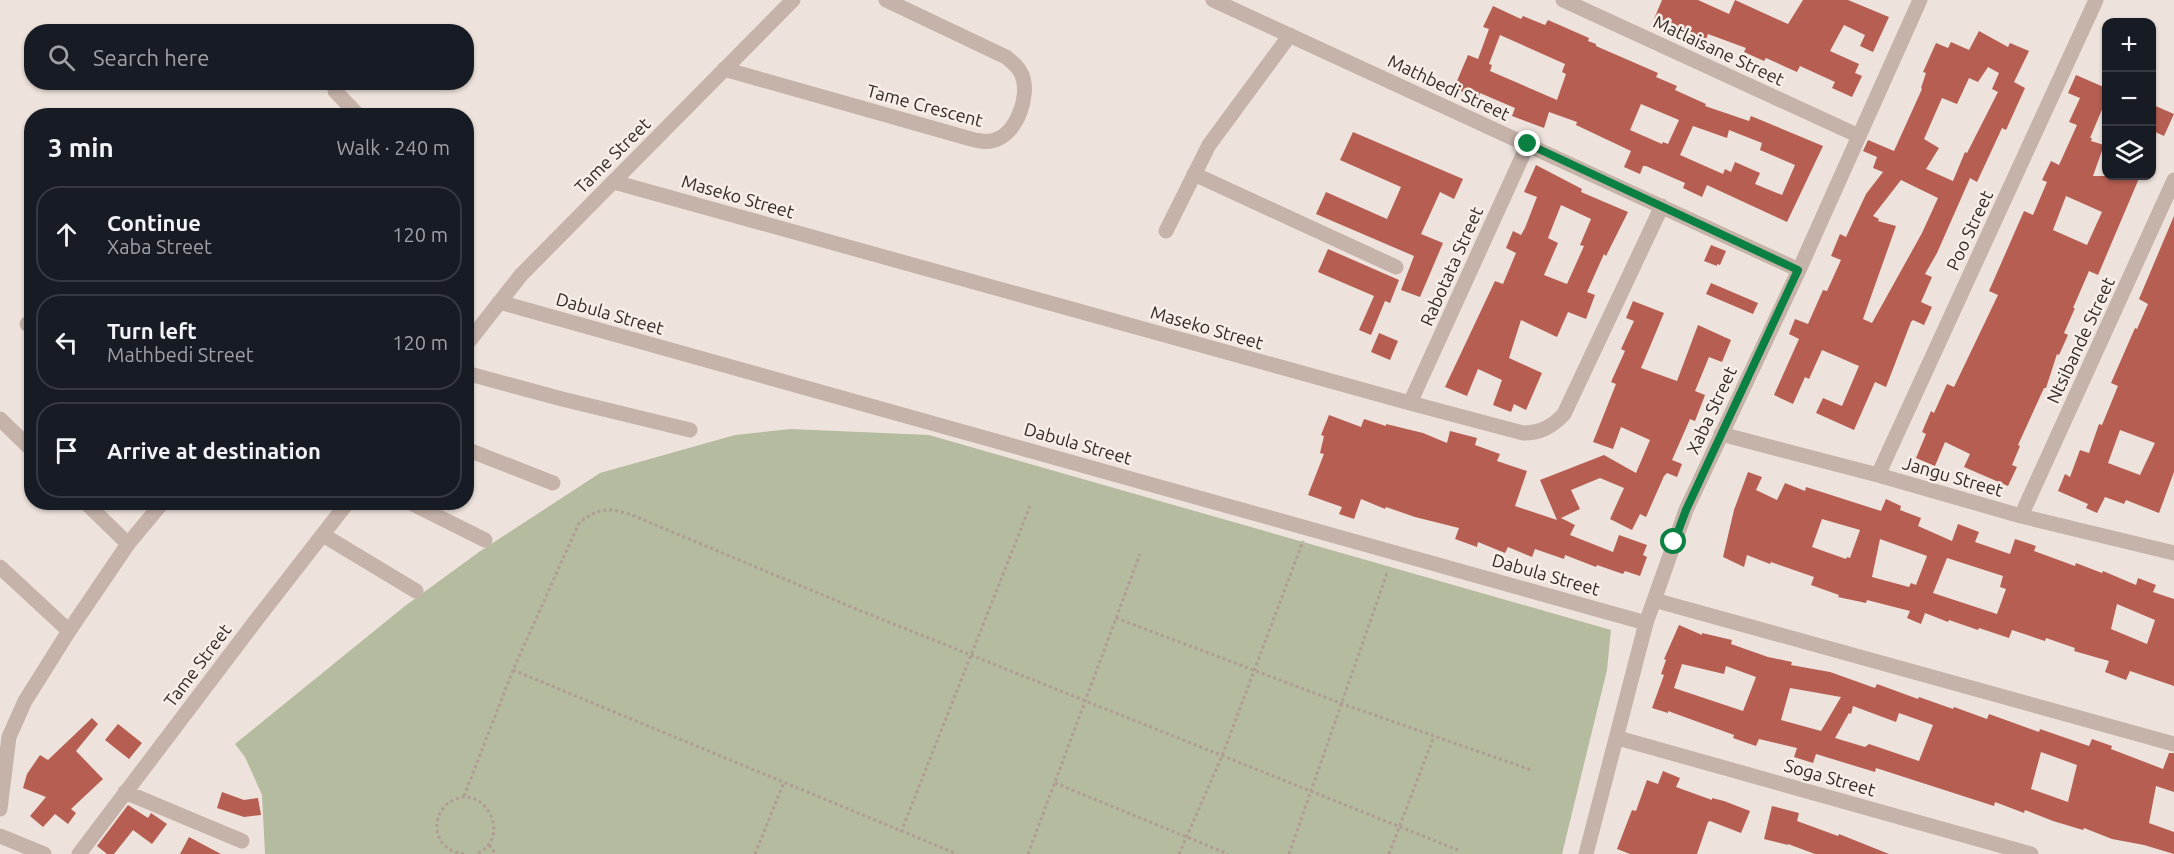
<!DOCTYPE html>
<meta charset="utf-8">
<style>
:root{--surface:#171b24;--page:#20242c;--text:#f1f3f6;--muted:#9ea1a6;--line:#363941}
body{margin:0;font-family:Ubuntu,sans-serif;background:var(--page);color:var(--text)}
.controls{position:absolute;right:18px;top:18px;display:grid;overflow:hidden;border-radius:12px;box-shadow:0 2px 4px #0004}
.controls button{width:54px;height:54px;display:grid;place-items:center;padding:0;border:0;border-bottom:2px solid var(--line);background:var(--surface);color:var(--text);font:30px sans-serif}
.stop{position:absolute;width:18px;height:18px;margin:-14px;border:4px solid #0b8043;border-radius:50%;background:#fff}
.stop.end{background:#0b8043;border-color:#fff;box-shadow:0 2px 6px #0008}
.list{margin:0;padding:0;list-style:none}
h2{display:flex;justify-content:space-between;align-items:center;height:78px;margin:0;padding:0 24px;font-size:26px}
h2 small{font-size:20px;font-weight:400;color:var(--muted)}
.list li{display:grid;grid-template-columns:39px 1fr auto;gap:18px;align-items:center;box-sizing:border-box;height:96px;margin:0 12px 12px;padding:0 12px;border:2px solid var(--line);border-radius:24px}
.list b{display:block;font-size:22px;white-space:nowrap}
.list p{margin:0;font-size:20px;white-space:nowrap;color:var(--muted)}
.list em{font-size:20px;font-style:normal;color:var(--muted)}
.icon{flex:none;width:33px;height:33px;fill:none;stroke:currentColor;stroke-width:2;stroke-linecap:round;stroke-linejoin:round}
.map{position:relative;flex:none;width:2174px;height:854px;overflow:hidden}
.search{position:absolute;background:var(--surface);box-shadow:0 2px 4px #0004;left:24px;top:24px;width:450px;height:66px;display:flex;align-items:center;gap:15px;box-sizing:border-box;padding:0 21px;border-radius:24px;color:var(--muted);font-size:22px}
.panel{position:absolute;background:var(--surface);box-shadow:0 2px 4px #0004;left:24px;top:108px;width:450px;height:402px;border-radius:24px}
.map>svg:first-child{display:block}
.green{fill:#b5bb9e}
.building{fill:#b65e52;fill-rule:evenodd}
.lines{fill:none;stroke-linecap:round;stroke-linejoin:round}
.path{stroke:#b09c94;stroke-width:3;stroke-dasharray:3 3;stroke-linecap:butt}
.minor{stroke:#c5b2a9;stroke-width:15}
.route{stroke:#0b8043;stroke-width:8}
.labels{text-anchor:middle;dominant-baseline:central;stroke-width:5;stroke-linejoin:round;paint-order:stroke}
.street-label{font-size:18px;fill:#332a28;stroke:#f6eee7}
</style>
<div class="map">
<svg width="2174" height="854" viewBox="0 0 2174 854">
<rect width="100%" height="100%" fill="#eee3dc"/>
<path class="green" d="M791,429L929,435L1611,630L1607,670L1562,854H265L262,795L245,757L235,744L405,606L479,552L600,473L735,435Z"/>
<path class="building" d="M1662,0H1698L1729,14L1735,0L1788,24L1803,0H1848L1889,17L1873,52L1860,46L1865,35L1844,25L1830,51L1859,64L1855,73L1862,76L1852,97L1832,88L1835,82L1800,66L1797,72L1766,58L1764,61L1744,52L1746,48L1708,34L1705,42L1654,19Z
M1493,6L1521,19L1523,16L1545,25L1548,20L1589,38L1588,41L1596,44V46L1658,73L1656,77L1677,86L1675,90L1706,104L1705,106L1749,121L1751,116L1823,146L1787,222L1707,185L1702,197L1683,188L1685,183L1646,166H1643L1640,174L1624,167L1631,151L1576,125L1577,122L1549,112L1544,128L1512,116L1515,108L1480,93L1478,99L1454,88L1468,55L1478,59L1489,29L1483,27ZM1500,35L1565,64L1562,72L1566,74L1557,100L1490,71L1492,65L1489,64ZM1641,104L1679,120L1668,144L1663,142L1662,144L1630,130ZM1693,126L1727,138L1729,130L1762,143L1760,150L1795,165L1782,195L1755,184L1760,173L1735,162L1731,172L1725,169L1723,174L1680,155Z
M1979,31L2008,47L2010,43L2029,51L2014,82L2025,88L2006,130L2002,128L1977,182L1970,178L1937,253L1925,274L1932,277L1921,302L1932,307L1924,325L1913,320L1911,322L1886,387L1875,382L1854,430L1816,413L1823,398L1842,406L1859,366L1822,350L1809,379L1805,377L1793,404L1774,395L1799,339L1789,334L1795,319L1808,324L1823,290L1827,291L1841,260L1831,256L1840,234L1846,237L1866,194L1883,172L1873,168L1877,157L1863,151L1868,140L1894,151L1922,89L1921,88L1926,73L1923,72L1936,43L1948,48L1951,42L1969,50ZM1988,67L1999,73L1992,89L1998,92L1967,153L1965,152L1953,181L1926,169L1939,148L1924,139L1942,98L1957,104L1969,78L1978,82ZM1901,180L1938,198L1922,233L1872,323L1863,319L1896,226L1878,221L1879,219L1873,216Z
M2076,75L2106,88V100L2090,138H2092L2091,141L2104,145L2093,176H2140L2098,275L2089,271L2073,308H2075L2064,333L2068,335L2059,355L2057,354L2046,388H2044L2018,445L2020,446L2012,465L2017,467L2008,486L1964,467L1970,454L1945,442L1935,466L1916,458L1926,434L1922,432L1931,411L1934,413L1947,384L1954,387L1998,295L1989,291L2024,211L2033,215L2047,182L2042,180L2051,161L2059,165L2077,125L2069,122L2080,98L2068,93ZM2066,196L2102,212L2087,245L2053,230Z
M2151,104L2174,114L2164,136L2151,130Z
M1353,132L1463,179L1454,199L1440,192L1421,234L1443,243L1420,297L1401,290L1414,256L1316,214L1326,192L1387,219L1401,187L1340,160Z
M1536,165L1582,189L1581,192L1628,212L1606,256L1604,254L1587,292L1595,295L1586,319L1568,312L1557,337L1521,320L1509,358L1542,373L1526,410L1514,404L1511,412L1493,405L1502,380L1478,369L1467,396L1445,387L1495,281L1503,284L1516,253L1506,248L1513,231L1521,235L1525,228L1537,197L1524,192ZM1561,205L1591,219L1580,245L1584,246L1567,284L1544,275L1558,243L1548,238Z
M2174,216V472L2159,513L2126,500L2124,504L2105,497L2097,513L2086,508L2088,504L2058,491L2065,474L2070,477L2080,450L2089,453L2099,424L2102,425L2118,386L2111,383L2135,328L2137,329L2148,304L2139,299ZM2120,430L2155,443L2140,475L2108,463Z
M1711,245L1726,251L1720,265L1717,264V266L1704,261Z
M1328,249L1399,280L1390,303L1385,301L1371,335L1359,330L1374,296L1318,272Z
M1711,283L1758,303L1753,314L1706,294Z
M1633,301L1664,313L1641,368L1677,381L1698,325L1731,340L1722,362L1709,357L1695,391L1705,395L1695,421L1690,419L1672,460L1682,464L1677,477L1667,473L1664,476L1646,517L1640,514L1632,530L1610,519L1624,488L1600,478L1571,490L1580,509L1561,518L1575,525L1570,535L1613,552L1619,535L1647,545L1643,555L1647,557L1640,576L1625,571L1623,574L1597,565L1596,567L1565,555L1564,559L1535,549L1532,557L1508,547L1505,553L1478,542L1477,547L1455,539L1459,528L1415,517L1386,507L1385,509L1361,499L1354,519L1339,514L1342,507L1308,495L1324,454L1320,453L1324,436L1321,435L1329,415L1361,427L1364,419L1386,426V424L1423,433L1447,443L1450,431L1477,438L1475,445L1500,454L1497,461L1527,471L1515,506L1557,520L1540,480L1604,455L1636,473L1650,440L1621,427L1613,449L1593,442L1616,384L1611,382L1625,351L1621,349L1634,321L1626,318Z
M1379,333L1398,341L1390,360L1371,352Z
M1748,472L1762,477L1756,490L1777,500L1785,483L1805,491L1806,487L1881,511L1886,499L1901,506L1900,510L1921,518L1918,526L1952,541L1958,524L1979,532L1975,542L2010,554L2015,539L2036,546L2034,551L2075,566L2076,563L2102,573L2103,571L2136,585L2138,578L2156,585L2153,592L2174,599V686L2130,671L2126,680L2105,672L2109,661L2074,651L2075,648L2046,638L2045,641L2012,630L2009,638L1979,628L1978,630L1949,620L1948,622L1925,613L1921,624L1907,618L1910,611L1867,600L1866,603L1838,597L1839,595L1811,585L1814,577L1771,562L1770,564L1747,555L1744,567L1723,557L1734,510ZM1822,519L1860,530L1850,558L1847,557L1846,559L1812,547ZM1880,539L1927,556L1916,585L1911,583L1909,587L1872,577ZM1947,558L2003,576L2000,587L2006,589L1997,614L1933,593ZM2117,604L2155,620L2147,644L2111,629Z
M1679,625L1702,635V633L1732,640L1731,644L1768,657L1792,662L1791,665L1830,672L1875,688L1877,684L1918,699L1919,697L1953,709L1954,707L1987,719L1989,714L2039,732L2040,729L2089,746L2092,739L2112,746L2111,749L2163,769L2169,753H2174V792L2156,786L2149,823L2174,832V854L2144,845L2112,839L2084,828L2083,830L2053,821L2025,810L2024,813L1995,802L1994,806L1876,768L1875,772L1816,754L1813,763L1794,757L1797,748L1759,739L1756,746L1733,738L1734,735L1668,711V713L1652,708L1664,675L1661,674L1666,660L1664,659ZM1682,664L1724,674L1726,666L1756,677L1743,711L1674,688ZM1790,688L1841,697L1821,731L1781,720ZM1853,706L1896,722L1899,713L1933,725L1919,761L1869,744L1865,747L1835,738L1849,713L1851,714ZM2041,752L2077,765L2068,802L2031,789Z
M92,718L98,724L76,751L103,779L71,809L76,813L68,824L55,814L43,827L30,816L46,797L23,788L27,774L40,755L48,760Z
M118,724L142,743L129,759L105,740Z
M1663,771L1680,778L1676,787L1712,800V798L1724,801L1750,811L1741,833L1710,821L1708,822L1697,854H1630L1617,849L1632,810L1636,811L1647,780L1658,784Z
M222,792L244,800L258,798L261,815L244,817L217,808Z
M128,805L148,818L151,813L167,824L152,844L133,830L114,854H107L97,846Z
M1772,806L1799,813L1797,821L1838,836L1839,834L1889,854H1815L1788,844V845L1764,839Z
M189,837L221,854H180Z"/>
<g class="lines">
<path class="path" d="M1116,618L1343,704L1531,770
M513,670L957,854
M1055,783L1228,854
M464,796L513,670L579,523C601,505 614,508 639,518L856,609L1458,850
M901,832L1030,506
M489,845L496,854
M464,854C446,852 433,838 438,819C439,813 443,808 447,804C481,777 516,837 476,854
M755,854L784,782
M1028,854L1140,554
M1179,854L1222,756L1303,541
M1289,854L1387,573
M1389,854L1434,736"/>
<path class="minor" d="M1213,0L1799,270
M1563,0L1859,136
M724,69L971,139C979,141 987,143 995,140C1017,133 1030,96 1022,75C1019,67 1012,62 1006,57L886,0
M335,91L359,116
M1194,174L1396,267
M614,182L1410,403L1523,433C1540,433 1552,427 1564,414L1662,206
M1166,231L1209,145L1290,35
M499,302L1646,623
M27,324L32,328
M466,345L521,275L793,0
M466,373L562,399L690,430
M1410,403L1528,144
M0,419L32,450
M1721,434L1878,475L2021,516L2174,553
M466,449L553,483
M1878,475L2096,0
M85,502L128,544
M409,502L485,540
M2021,516L2174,180
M323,535L416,591
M0,567L69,631
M1654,600L2174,744
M1618,738L2031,854
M125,792L242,841
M0,809L9,737L25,701L69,631L128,544L163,502
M0,836L44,854
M79,854L257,619L348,502
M1586,854L1646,623L1686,510L1799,270L1920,0"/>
</g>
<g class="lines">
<path class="route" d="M1528,144L1798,270L1686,510L1674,542"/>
</g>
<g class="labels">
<g class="street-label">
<text transform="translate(1719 50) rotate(25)">Matlaisane Street</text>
<text transform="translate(1449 87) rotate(25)">Mathbedi Street</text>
<text transform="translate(925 105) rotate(15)">Tame Crescent</text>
<text transform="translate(612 155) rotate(-45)">Tame Street</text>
<text transform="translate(738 196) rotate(16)">Maseko Street</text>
<text transform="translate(1969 230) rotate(-65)">Poo Street</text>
<text transform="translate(1451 266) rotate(-66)">Rabotata Street</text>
<text transform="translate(610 313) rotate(16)">Dabula Street</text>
<text transform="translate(1207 327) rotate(16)">Maseko Street</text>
<text transform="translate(2080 340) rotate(-65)">Ntsibande Street</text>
<text transform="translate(1711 410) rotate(-65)">Xaba Street</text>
<text transform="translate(1078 443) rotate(16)">Dabula Street</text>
<text transform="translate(1953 476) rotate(16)">Jangu Street</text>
<text transform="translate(1546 574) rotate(16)">Dabula Street</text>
<text transform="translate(197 665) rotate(-53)">Tame Street</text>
<text transform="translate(1830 777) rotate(16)">Soga Street</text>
</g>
</g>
</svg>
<div class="controls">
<button>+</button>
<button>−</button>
<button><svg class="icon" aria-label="layers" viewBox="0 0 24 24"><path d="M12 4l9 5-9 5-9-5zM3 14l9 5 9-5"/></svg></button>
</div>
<div class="stop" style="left:1674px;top:542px"></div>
<div class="stop end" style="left:1528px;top:144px"></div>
<div class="search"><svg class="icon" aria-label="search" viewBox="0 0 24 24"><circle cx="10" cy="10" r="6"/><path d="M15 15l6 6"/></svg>Search here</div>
<section class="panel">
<h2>3 min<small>Walk · 240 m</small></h2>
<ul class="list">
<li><svg class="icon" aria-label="ahead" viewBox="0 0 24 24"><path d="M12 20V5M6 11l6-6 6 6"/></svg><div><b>Continue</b><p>Xaba Street</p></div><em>120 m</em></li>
<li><svg class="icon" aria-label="left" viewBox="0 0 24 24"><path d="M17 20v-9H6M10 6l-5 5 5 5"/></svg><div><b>Turn left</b><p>Mathbedi Street</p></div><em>120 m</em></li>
<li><svg class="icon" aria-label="arrive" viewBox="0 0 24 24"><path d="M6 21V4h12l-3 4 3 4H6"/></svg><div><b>Arrive at destination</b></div></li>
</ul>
</section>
</div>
